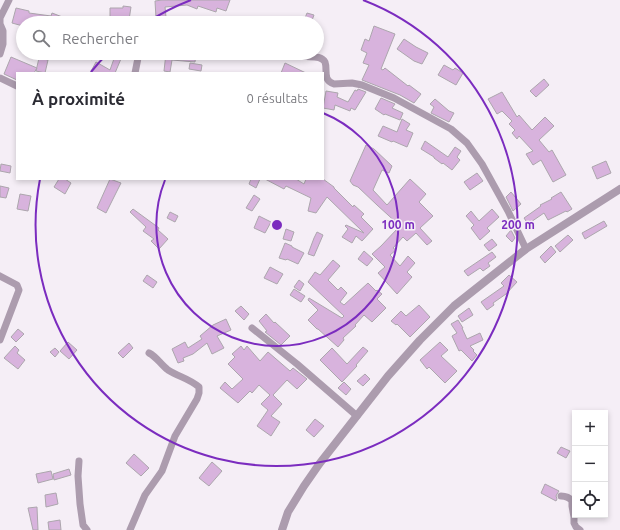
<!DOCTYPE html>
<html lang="fr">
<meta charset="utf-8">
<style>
:root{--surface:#fff;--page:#f2f2f3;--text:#2b2b33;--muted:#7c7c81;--line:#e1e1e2}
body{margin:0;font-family:Ubuntu,sans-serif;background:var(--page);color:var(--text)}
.controls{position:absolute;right:12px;bottom:12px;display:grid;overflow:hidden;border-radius:0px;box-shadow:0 2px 6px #0003}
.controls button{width:36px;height:36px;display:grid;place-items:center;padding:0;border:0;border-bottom:1px solid var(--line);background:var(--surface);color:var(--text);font:20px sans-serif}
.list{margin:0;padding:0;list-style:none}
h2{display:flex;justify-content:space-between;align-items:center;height:52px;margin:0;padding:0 16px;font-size:17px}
h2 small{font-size:13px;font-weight:400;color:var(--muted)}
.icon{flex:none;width:22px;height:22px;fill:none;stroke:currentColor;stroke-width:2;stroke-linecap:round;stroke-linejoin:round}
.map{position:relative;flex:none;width:620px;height:530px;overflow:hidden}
.search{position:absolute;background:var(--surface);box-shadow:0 2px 6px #0003;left:16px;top:16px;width:308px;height:44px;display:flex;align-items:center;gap:10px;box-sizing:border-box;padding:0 14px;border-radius:22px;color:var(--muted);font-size:15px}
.panel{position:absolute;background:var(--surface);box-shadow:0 2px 6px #0003;left:16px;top:72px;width:308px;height:108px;border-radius:0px}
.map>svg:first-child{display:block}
.building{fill:#d8b3dd;stroke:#aca6ad}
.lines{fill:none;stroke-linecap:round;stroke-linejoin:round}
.minor{stroke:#ac9cae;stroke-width:7}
.tertiary{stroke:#ac9cae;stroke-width:8}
.ring{fill:none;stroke:#7b2cbf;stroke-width:2}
.centre{fill:#7b2cbf;stroke:#f5eef6;stroke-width:2}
.ring-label{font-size:12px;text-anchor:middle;font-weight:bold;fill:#7b2cbf;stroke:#f5eef6;stroke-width:3;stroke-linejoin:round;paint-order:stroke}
</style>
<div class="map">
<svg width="620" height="530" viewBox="0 0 620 530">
<rect width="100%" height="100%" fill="#f5eef6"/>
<path class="building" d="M162,0H230L226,11L217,8L216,12L198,6L197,9L187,5L165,7L166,17L156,18L155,1Z
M123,6L131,7L129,20H125L124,23H108L110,18V8H123Z
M16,8L29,11V13L51,16L52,13L65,18L63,23H23V26L12,23Z
M307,13L314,15L311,23H303Z
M374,26L395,34L381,69L383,70L385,68L408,86L409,85L421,94L414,103L400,95L362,80L369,65L363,63L367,53L361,50L365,39L369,41Z
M404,39L416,47L428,53L422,64L414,61L397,49Z
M82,53H97L92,60Z
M116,53L123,54L115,73H90L96,62L110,70Z
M166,53H196L195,62L172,60L170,72L164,71Z
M11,57L37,68L34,73H17V80L4,74Z
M39,58L48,60L45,73L36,71Z
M190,63L202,65L201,71L189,69Z
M285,63L306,73H281Z
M444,65L453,70L455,68L463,73L456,85L438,75Z
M544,79L549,85L536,97L530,91Z
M358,89L366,92L355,110L351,108L350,111L335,105L334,110L323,108L326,91L338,93L337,97L348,102L355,90L357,91Z
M502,92L517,117L519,115L532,130L545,117L554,126L539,140L549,152L552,150L566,175L553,182L541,160L533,165L526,154L533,151L519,136L517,139L512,133L515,130L509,124L512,121L502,111L497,114L488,99Z
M381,98L395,104L392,108L403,113L400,120L385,114L384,115L375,109Z
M435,99L449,111L454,113L449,122L431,113L434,107L430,104Z
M402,119L410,124L406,130L413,133L407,147L393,141L392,142L378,136L383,126L397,132Z
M425,141L448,157L455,147L461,151L457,157L460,160L452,170L443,163L442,164L434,158V157L421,149Z
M366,145L374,149L392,166L389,173L382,170L373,190L387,205L410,179L426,194L419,202L433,216L420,228L432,241L427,245L416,233L407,241L403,237L393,248L396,250L390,255L400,266L408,256L415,263L407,272L412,277L397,294L378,273L385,267L372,254L381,246L398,228L397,227L399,225L377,205L358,187L353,185L350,181Z
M606,161L611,173L597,179L592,167Z
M1,164L11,166L10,173L0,171Z
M477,173L483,181L470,190L464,182Z
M59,179H65L71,183L65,194L54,187Z
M110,179L121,183L106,213L97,208Z
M251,179H260L256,188L249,184Z
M265,179H296L304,184L306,179H323L334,187V188L353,207L354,205L364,214L361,217L373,229L362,241L356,236L352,243L342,237L348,229L345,226L346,225L364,233L327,197L316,213L308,211L311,198L286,186L284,189Z
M0,186L9,188L6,198L0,197Z
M511,192L521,204L513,211L506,197Z
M561,192L572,209L567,212L566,211L548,220L544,213L528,224L524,218L541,206L540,205L552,199L551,198Z
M20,194L31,196L28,211L17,209Z
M254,195L260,199L252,211L246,208Z
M133,209L159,228L158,230L168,239L159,249L151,241L154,239L143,231L146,227L130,212Z
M492,209L499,217L487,228L490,231L480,240L471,228L474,225L466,216L471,211L479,221Z
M170,212L178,216L175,222L167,218Z
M259,216L271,222L265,233L254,228Z
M604,221L607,226L585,239L582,233Z
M286,229L294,232L291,241L283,239Z
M511,230L515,238L512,242L506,236Z
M317,232L323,235L314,256L308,254L314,238Z
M568,235L573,240L560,252L555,246Z
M492,239L497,245L489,251L484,245Z
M285,243L292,246V247L304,253L298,264L287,259L286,260L279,258Z
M551,246L556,252L545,263L540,257Z
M364,251L373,259L367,266L358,259Z
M492,252L496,257L488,263L490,266L483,271L480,268L468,276L464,271Z
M333,260L340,266L328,280L338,290L341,287L347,293L340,302L344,305L368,283L376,291L377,290L382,294L377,299L386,308L372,322L364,315L355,325L356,326L343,338L344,340L338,347L318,329H317L308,320L318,310L308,300L309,298L342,318L344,316L308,282L315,272L320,275Z
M270,267L283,274L277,284L264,278Z
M147,275L157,282L153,288L143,281Z
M509,275L517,282L506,294L493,303L494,305L487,310L481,302L504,286L501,283Z
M299,280L304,284L300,291L294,287Z
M294,289L305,296L301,302L290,295Z
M419,305L430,317L410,337L397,324L396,325L391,321L401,311L406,316Z
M241,306L249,314L244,320L235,311Z
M469,308L473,315L462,322L458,316Z
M266,314L274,323L275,322L290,336L281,345L265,332L267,331L259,321Z
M226,319L231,330L217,336L224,348L212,354L207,343L193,354L183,358L184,361L178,363L172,349L185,342L188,348L202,339L200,336L213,325Z
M458,320L463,328H462L467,339L480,333L483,340L470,346L474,350L473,351L477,355L472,361L461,350L459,351L452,336L457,333L451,324Z
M18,329L24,334L16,342L11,337Z
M68,342L77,350L69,359L60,351Z
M440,342L448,350L441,356L457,371L445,383L429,367L427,369L420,360Z
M129,343L133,348L123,358L118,353Z
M15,346L19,350L17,353L25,360L18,369L4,358Z
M241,346L244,350L247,346L260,361L268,352L290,371L293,368L307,379L297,389L287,380L273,395L282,404L271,416L280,422L271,436L257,426L268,410L261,404L270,395L259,385L252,393L250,391L238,403L220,388L225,382L232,389L243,379L228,364L235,357L232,354Z
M363,347L368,351L356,365L357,366L342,382L320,360L332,348L347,364Z
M55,348L59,352L55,357L50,352Z
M365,374L370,379L363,386L357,381Z
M344,382L351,389L346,395L338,388Z
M315,419L324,426L314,437L306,430Z
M561,447L570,451L566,458L557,453Z
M134,454L149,468L141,476L126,463Z
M212,462L222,471L209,486L199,478Z
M69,469L71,475L54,480L53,474Z
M51,471L53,479L38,483L36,474Z
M545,484L559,491L557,494L556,496L557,499L556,501L541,493Z
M56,493L58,504L46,507L45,495Z
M37,507L38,530H33L28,508Z
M60,520L61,530H49L48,522Z"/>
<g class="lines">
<path class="minor" d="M292,53C295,54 298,56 301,56C308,58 321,54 325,62C328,70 322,80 334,84L352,83L362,85L394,98L451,129L467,143L482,164L508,211L526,249
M0,54L3,44V31L0,24V18L9,0
M135,73L139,53
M0,78L17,86
M0,276L17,285L19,290L0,340
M252,328L297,364L357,416
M79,461L78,476L80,504L83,525L87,530
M561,496C566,496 569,497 572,501V506L574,517V523L576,527L580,530
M130,530L145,495L162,471L175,436L197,399L199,393V387C188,378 179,377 168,370C161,365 157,357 149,353"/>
<path class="tertiary" d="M282,530L288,512L304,486L320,463L388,376L420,340L454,306L526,249L620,189"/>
</g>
<g class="ring">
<path d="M323 113A121 121 0 1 1 165 180"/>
<path d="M91 72A241 241 0 0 1 108 53M146 23A241 241 0 0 1 191 0M363 0A241 241 0 1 1 40 179"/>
</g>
<circle cx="277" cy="225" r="6" class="centre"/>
<g class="ring-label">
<text x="398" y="229">100 m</text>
<text x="518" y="229">200 m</text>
</g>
</svg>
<div class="controls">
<button>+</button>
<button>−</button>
<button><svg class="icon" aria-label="locate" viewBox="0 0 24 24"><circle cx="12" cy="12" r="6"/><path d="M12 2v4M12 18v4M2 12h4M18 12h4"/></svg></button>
</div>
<div class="search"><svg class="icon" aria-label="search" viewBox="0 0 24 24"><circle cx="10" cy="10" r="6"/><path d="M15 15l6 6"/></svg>Rechercher</div>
<section class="panel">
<h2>À proximité<small>0 résultats</small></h2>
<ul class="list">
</ul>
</section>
</div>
